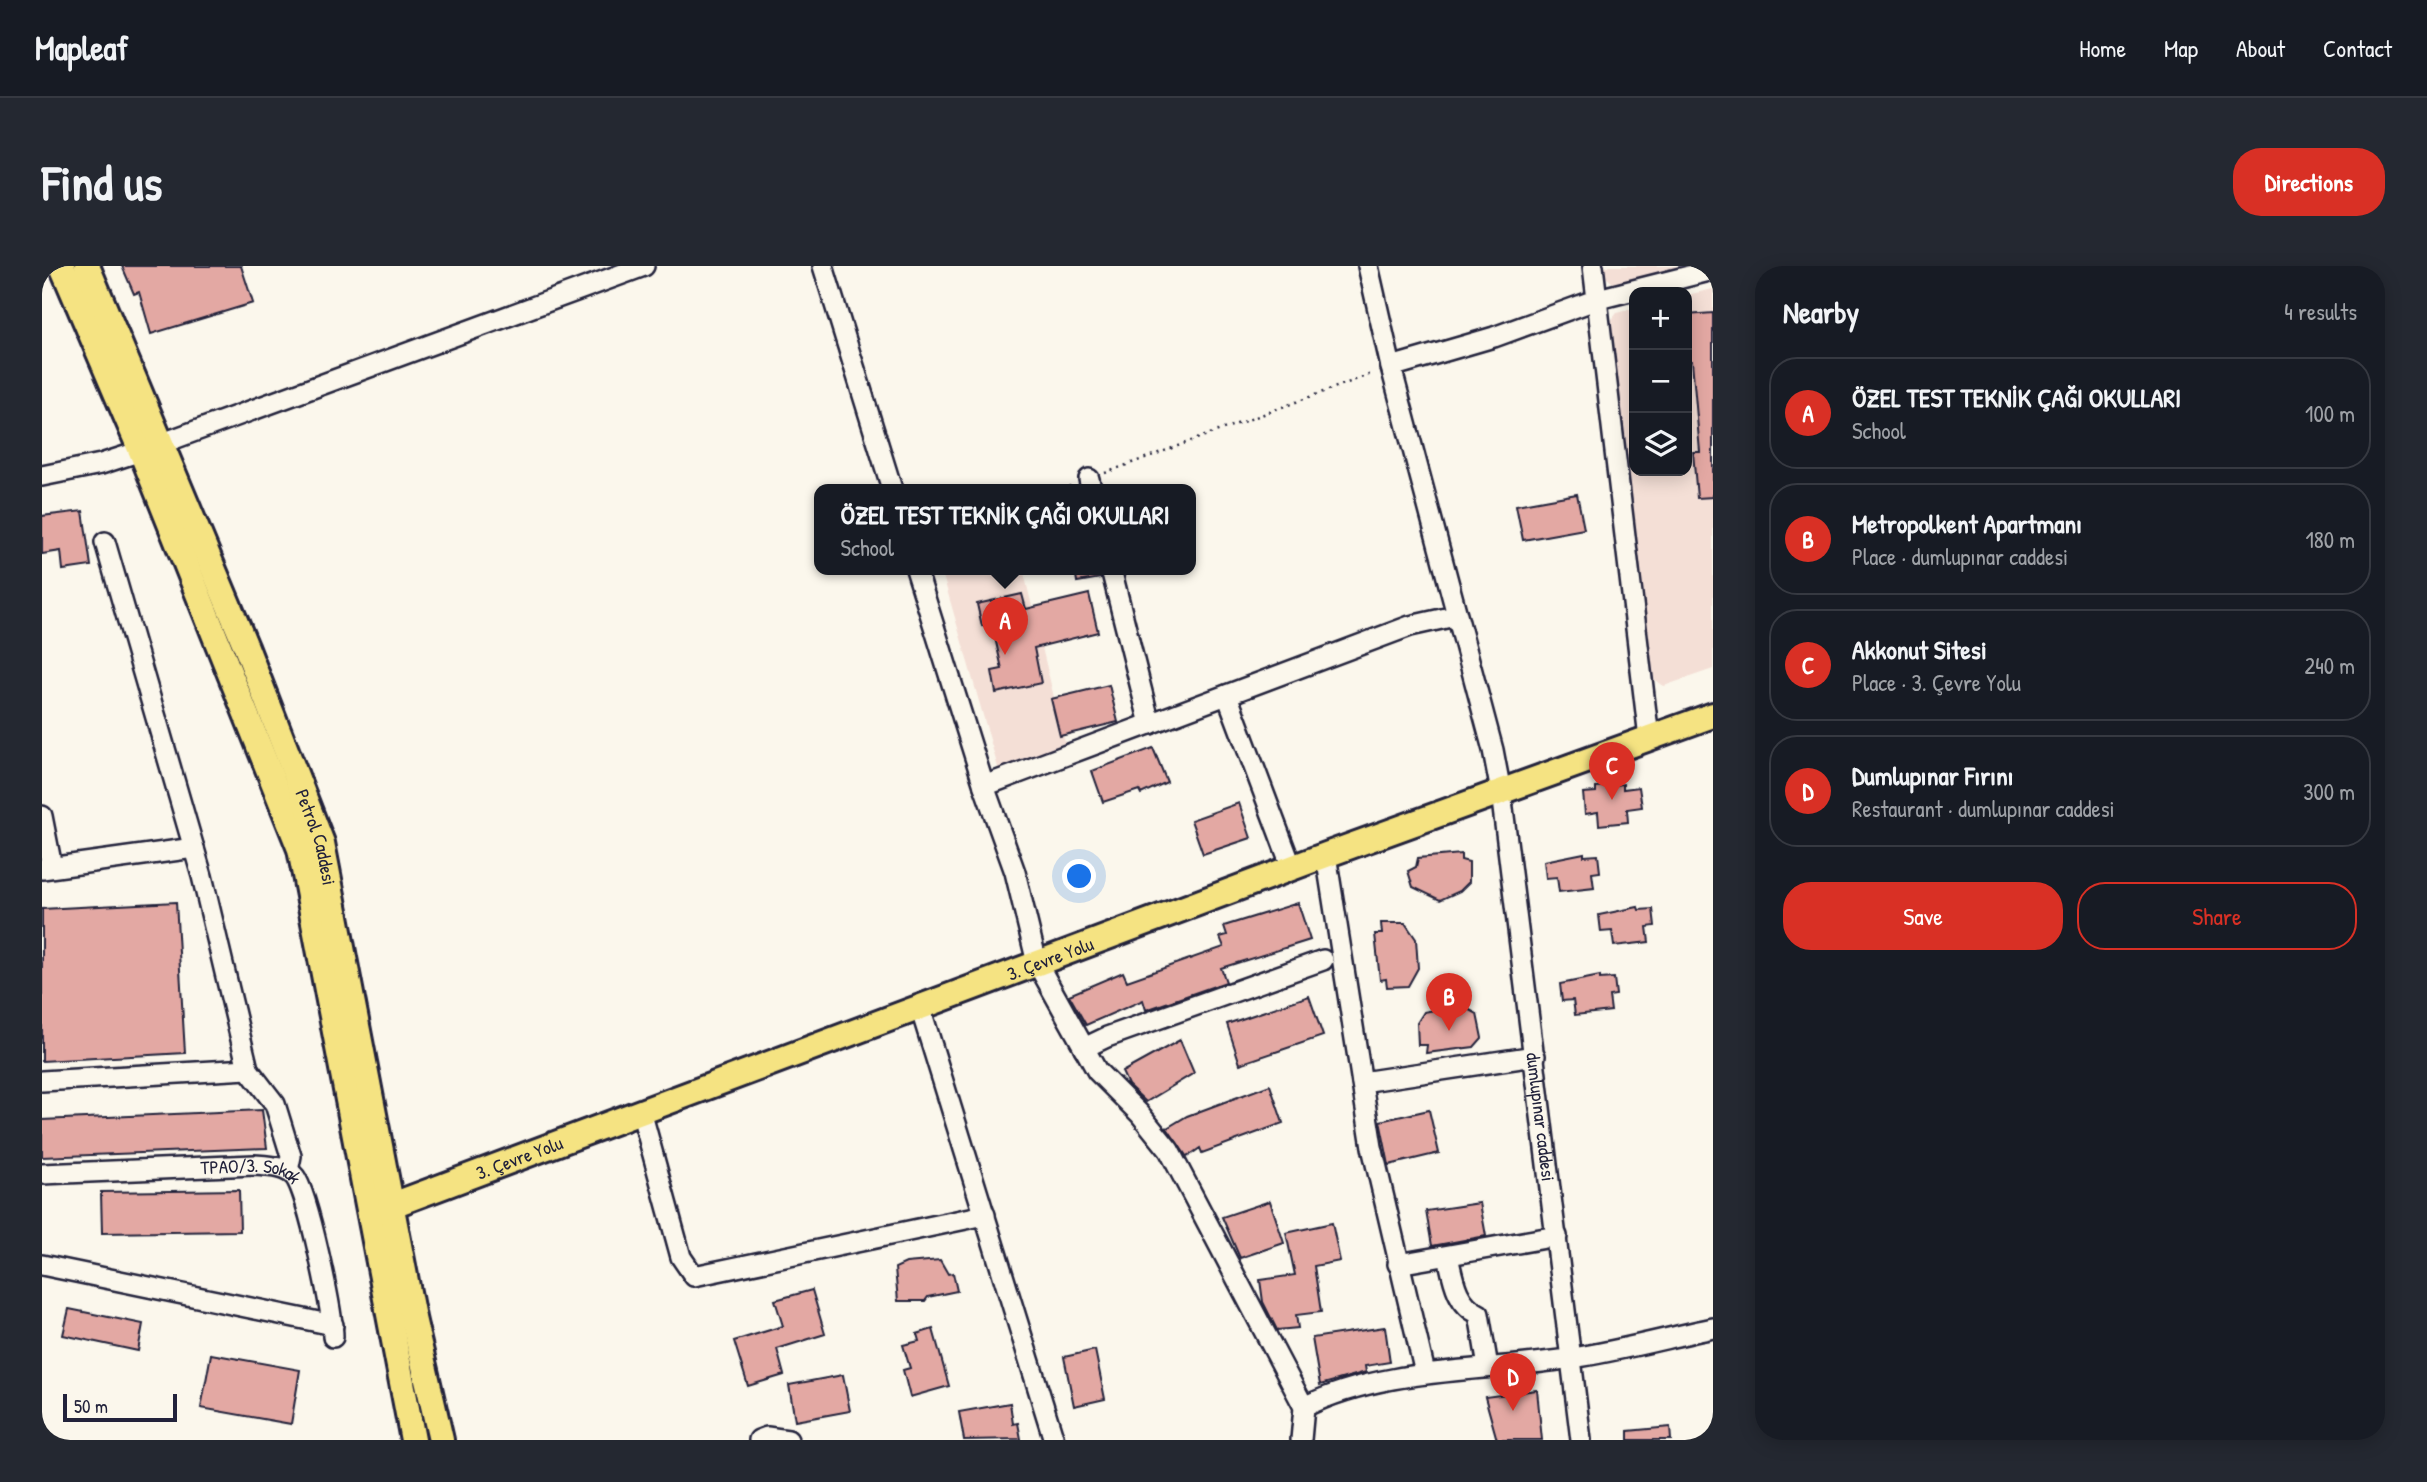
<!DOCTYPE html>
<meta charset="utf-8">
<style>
:root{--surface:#171b24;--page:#242831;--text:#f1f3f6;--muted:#9ea1a6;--line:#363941;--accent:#d93025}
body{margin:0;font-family:"Patrick Hand",sans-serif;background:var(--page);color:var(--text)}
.controls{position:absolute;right:21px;top:21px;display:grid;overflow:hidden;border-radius:14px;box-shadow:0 4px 18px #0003}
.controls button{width:63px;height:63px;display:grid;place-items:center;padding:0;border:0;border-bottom:2px solid var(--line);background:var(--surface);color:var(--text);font:35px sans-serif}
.scale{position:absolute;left:21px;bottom:18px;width:114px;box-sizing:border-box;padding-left:7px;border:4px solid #22223b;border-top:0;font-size:19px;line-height:24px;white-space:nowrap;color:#22223b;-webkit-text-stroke:5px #fbf7ec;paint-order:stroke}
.you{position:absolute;left:1038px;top:611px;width:24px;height:24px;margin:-18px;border:5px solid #fff;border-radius:50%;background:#1a73e8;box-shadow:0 0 0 10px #1a73e833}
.badge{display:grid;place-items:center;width:46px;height:46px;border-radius:50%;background:var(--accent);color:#fff;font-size:23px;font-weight:700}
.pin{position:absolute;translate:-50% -58px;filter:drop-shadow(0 2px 4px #0008)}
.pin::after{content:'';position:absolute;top:37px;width:24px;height:21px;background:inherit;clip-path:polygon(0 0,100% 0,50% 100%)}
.popup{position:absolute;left:772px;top:218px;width:382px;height:91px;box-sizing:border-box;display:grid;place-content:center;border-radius:14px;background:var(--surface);filter:drop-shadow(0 2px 5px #0005);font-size:23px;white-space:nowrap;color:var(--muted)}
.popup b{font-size:26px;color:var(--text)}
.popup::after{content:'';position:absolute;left:50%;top:100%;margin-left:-14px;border:14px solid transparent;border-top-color:var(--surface)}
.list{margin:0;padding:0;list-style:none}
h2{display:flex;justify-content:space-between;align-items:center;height:91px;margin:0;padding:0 28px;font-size:30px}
h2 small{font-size:23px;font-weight:400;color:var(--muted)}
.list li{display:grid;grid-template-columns:46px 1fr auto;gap:21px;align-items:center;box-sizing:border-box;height:112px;margin:0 14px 14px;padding:0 14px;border:2px solid var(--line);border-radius:28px}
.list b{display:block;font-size:26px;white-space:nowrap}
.list p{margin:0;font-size:23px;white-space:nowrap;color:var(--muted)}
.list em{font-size:23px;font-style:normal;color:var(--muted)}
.actions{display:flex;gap:14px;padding:21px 28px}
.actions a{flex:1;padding:16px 0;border:2px solid var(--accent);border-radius:28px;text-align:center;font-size:24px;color:var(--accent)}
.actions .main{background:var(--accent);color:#fff}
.icon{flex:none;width:38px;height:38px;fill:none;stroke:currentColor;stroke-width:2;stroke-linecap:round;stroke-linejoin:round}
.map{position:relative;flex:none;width:1671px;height:1174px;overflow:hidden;border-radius:28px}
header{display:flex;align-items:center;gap:42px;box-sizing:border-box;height:98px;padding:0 35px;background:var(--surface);border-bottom:2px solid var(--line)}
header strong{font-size:33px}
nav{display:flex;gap:38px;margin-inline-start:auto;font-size:24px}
.intro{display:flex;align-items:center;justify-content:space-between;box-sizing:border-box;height:168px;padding:0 42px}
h1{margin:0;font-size:49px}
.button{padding:18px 32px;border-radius:28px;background:var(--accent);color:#fff;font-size:24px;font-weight:700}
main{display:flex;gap:42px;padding:0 42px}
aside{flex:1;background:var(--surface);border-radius:28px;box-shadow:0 4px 18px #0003}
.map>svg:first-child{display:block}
.built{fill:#f4dfd6}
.building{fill:#e3a8a3;stroke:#22223b;stroke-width:2}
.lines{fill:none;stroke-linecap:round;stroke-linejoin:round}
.minor-casing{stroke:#22223b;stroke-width:24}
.major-casing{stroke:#22223b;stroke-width:30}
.path{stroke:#22223b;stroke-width:2.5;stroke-dasharray:2 5;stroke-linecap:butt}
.minor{stroke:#fbf7ec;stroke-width:19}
.major{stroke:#f5e382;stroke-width:24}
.labels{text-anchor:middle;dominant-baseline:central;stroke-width:6;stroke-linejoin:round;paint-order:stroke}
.street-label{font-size:19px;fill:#22223b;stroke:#fbf7ec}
</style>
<header>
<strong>Mapleaf</strong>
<nav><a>Home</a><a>Map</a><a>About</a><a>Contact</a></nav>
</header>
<div class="intro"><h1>Find us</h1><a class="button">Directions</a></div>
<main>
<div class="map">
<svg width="1671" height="1174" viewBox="0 0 1671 1174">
<rect width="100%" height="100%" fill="#fbf7ec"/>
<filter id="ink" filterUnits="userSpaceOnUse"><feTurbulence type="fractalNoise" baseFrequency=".0143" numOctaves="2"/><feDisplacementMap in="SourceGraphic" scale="14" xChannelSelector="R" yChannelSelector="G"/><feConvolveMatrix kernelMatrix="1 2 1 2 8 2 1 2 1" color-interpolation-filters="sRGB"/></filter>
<g filter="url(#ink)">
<path class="built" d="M1562,0H1644L1572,18L1563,10Z
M1671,23V403L1622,420L1607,410L1568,56L1575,47L1592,42V205H1645V29Z
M899,303H981L1024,481L957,505Z"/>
<path class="building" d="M80,0H199L211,37L109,68L97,26L92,28Z
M1671,47V231L1655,232L1651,186H1658L1650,95H1645V49Z
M1535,228L1542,263L1481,274L1474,239Z
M41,245L49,300L21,304L19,285L0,288V250Z
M1033,303H1057L1059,312L1035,316Z
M980,328L984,343L1047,328L1056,366L992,382L999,417L954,427L950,405L960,403L950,358L940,360L935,338Z
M1067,419L1076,456L1018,470L1009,433Z
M1111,482L1125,516L1099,528L1097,524L1061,536L1050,505Z
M1581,518V523L1597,521L1600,541L1585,543L1586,556L1557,559L1556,546L1543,548L1541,527L1554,526V521Z
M1197,537L1209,572L1161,588L1149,554Z
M1542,587V590L1556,589L1558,606L1550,607L1552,622L1517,626L1515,611L1504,612L1502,595Z
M1419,588V594L1427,596V616L1418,625L1398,634L1371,621L1366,605L1374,601L1376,592Z
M134,636L143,787L0,795V643Z
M1256,637L1268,674L1179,702L1184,716L1104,744L1101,734L1044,759L1027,729L1081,706L1085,715L1182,681L1178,671L1185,669L1182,660Z
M1596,641L1597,644L1611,643L1613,660L1605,661L1607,676L1572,680L1570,665L1559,666L1557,649Z
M1339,657H1363L1374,673L1376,702L1366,720L1345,721L1344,713L1338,714L1333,668H1340Z
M1558,710V713L1572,712L1574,729L1567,730L1569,745L1533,749L1531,734L1520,735L1518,718Z
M1267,730L1281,770L1198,798L1185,758Z
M1419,739L1435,748L1440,772L1432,781L1384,787L1385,779H1376L1375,757L1382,746Z
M1138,774L1152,807L1104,836L1086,819L1080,806Z
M1228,819L1241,857L1160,887L1158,882L1145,891L1125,862L1145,850Z
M220,844L225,882L0,891V854Z
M1387,844L1397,887L1347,899L1338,855Z
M197,924L198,965L60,967L59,926Z
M1228,935L1242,977L1198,992L1180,951Z
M1438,937L1444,970L1390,980L1384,945Z
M1290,957L1298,995L1272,1000L1279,1046L1254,1049L1256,1062L1235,1064L1221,1036L1218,1014L1253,1009L1244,967Z
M898,994L906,1008L911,1007L915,1025L886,1031L883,1035H856L853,1002L864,997Z
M770,1024L783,1068L735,1083L742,1109L706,1120L692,1075L741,1060L733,1034Z
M27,1043L101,1058L96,1085L21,1069Z
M1343,1061L1348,1096L1323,1100L1324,1106L1278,1119L1270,1072Z
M891,1063L907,1120L868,1131L861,1104L868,1102L861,1079L877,1075L875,1068Z
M1053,1084L1063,1133L1032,1140L1022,1091Z
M169,1088L258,1104L249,1158L159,1142Z
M801,1109L808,1145L753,1155L747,1119Z
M1495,1124L1500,1174H1455L1443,1131Z
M968,1137L971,1158L976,1157L979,1173L922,1174L917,1146Z
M1628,1161L1629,1174H1586V1165Z"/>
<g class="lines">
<g class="minor-casing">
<g id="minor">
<path d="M781,0L850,223"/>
<path id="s1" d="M1326,0L1349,101L1451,484L1459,526L1539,1174"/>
<path d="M1551,0L1607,472"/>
<path d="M1349,101L1452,71L1556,33L1671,4"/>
<path d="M0,210L59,198L99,185L602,0"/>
<path d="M1047,213L1049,223"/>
<path d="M63,276L160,610L206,803L233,838L249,890L246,905"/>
<path d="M874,303L942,520L973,606L995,697L1055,805L1098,848L1127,884L1262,1141L1259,1174"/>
<path d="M1069,303L1108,458"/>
<path d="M1185,429L1250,602"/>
<path d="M942,520L1368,360L1413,350"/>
<path d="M0,550L10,601"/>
<path d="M1284,589L1330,881L1383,1107"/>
<path d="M0,603L152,582"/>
<path d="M878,741L1012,1174"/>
<path d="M1042,782L1065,771L1281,694"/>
<path d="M0,815L206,803"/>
<path d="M1320,816L1493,790"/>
<path d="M599,845L639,991L652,1010L943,949"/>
<path id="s2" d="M0,908L212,899C225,900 244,900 253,911C266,928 291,1047 291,1071"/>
<path d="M1406,990C1411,1012 1414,1038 1437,1048L1446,1101"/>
<path d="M1356,998L1515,970"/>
<path d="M0,999L291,1059"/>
<path d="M1262,1141C1345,1100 1441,1107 1530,1092C1577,1085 1624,1072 1671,1062"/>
<path d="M717,1174L725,1171L746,1174"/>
</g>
</g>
<g class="major-casing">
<g id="major">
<path d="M20,0L99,185L258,583L371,1174"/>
<path id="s3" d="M45,0L204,381L280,577L371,1052L399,1174"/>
<path id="s4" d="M348,940L1284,589L1671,449"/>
</g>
</g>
<path class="path" d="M1063,207L1332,107
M1020,223L1031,219"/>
<use href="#minor" class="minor"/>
<use href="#major" class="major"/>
</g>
</g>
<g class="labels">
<g class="street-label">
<text stroke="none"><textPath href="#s3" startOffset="616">Petrol Caddesi</textPath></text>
<text stroke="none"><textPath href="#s4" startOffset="705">3. Çevre Yolu</textPath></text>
<text stroke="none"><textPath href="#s1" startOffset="870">dumlupınar caddesi</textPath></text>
<text stroke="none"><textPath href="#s4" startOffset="138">3. Çevre Yolu</textPath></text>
<text stroke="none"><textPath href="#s2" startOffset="210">TPAO/3. Sokak</textPath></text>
</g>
</g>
</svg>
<div class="controls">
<button>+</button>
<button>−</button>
<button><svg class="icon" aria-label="layers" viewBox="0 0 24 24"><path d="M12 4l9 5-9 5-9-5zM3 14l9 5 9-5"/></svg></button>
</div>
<div class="scale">50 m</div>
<div class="you"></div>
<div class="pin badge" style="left:963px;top:389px">A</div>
<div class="popup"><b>ÖZEL TEST TEKNİK ÇAĞI OKULLARI</b>School</div>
<div class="pin badge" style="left:1407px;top:765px">B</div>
<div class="pin badge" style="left:1570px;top:534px">C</div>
<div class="pin badge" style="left:1471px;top:1145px">D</div>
</div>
<aside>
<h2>Nearby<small>4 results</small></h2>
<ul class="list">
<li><span class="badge">A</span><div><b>ÖZEL TEST TEKNİK ÇAĞI OKULLARI</b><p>School</p></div><em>100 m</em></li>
<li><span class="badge">B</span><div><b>Metropolkent Apartmanı</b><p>Place · dumlupınar caddesi</p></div><em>180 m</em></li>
<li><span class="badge">C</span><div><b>Akkonut Sitesi</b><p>Place · 3. Çevre Yolu</p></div><em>240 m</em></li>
<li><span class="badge">D</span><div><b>Dumlupınar Fırını</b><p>Restaurant · dumlupınar caddesi</p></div><em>300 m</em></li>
</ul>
<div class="actions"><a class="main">Save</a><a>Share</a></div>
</aside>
</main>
